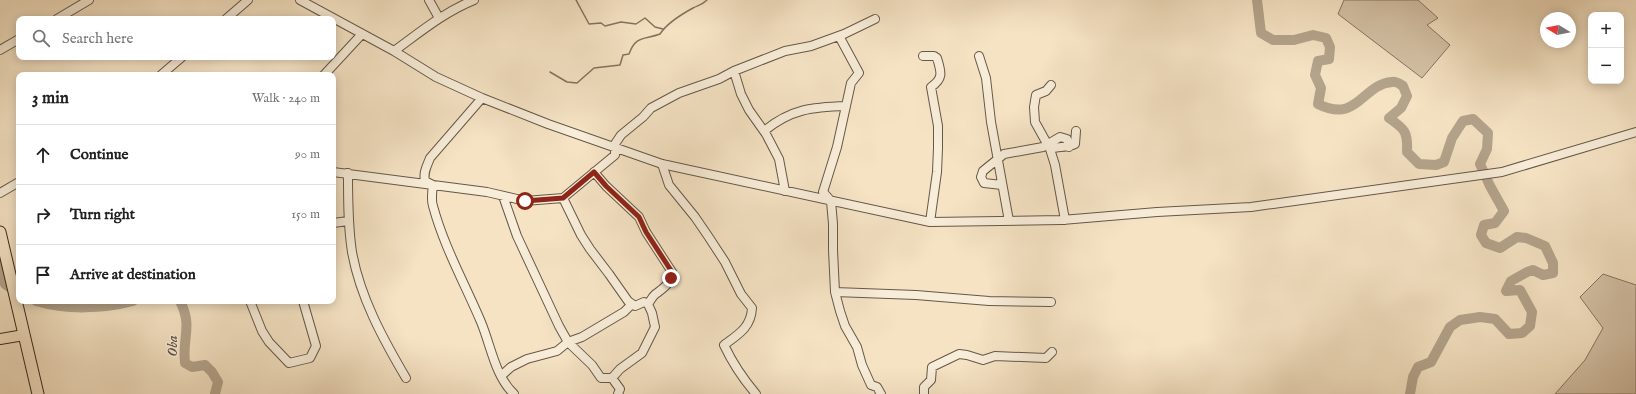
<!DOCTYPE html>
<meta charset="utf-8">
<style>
:root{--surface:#fff;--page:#f2f2f2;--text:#222;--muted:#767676;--line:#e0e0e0}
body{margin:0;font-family:"IM FELL English",serif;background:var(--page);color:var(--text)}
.controls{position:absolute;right:12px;top:12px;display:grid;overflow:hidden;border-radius:8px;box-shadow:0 2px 10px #0003}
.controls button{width:36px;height:36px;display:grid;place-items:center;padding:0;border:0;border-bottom:1px solid var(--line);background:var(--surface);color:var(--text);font:20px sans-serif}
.compass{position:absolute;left:1540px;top:12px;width:36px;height:36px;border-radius:50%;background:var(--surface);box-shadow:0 2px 10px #0003;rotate:280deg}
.stop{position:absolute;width:12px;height:12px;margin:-9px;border:3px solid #8f2418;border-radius:50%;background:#fff}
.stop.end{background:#8f2418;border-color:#fff;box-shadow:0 1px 4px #0008}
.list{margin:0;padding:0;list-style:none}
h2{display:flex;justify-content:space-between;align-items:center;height:52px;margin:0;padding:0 16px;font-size:17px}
h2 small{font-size:13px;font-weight:400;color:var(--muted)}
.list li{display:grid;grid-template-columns:26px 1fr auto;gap:12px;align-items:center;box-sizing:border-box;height:60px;padding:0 16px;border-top:1px solid var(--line)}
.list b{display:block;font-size:15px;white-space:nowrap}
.list em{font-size:13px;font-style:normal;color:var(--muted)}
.icon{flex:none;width:22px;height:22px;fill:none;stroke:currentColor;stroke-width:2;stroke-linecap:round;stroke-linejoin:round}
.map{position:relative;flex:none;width:1636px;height:394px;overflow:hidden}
.search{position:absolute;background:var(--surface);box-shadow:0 2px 10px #0003;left:16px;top:16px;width:320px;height:44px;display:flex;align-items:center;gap:10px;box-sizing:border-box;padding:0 14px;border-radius:8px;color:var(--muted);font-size:15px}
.panel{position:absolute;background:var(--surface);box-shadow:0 2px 10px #0003;left:16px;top:72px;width:320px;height:232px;border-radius:8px}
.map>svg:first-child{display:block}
.green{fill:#d5c3a8;stroke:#867664}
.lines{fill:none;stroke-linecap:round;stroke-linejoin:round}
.stream{stroke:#827360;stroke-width:1.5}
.river{stroke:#b4a48c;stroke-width:10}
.minor-casing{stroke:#665848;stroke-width:10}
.major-casing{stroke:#37291f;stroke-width:12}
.highway-casing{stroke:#37291f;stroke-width:13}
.minor{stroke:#f8edd9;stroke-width:8}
.major{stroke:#f5e3c4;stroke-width:10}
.highway{stroke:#f5e3c4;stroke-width:11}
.route{stroke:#8f2418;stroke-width:5}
.labels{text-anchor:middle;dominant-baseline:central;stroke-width:3;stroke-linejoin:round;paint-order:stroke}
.water-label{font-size:15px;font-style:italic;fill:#5c4e40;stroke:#f8edd9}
</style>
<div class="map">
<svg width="1636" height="394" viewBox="0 0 1636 394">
<rect width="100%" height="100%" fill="#f5e3c4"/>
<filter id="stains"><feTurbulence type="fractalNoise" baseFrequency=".005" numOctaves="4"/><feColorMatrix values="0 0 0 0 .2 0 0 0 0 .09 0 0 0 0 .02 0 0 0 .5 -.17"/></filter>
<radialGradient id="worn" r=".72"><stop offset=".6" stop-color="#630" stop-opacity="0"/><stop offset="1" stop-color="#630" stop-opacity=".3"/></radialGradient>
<path class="green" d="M1344,0H1418L1438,18L1427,25L1450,45L1422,78L1338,14Z
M1603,274L1636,285V394H1555L1585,360L1603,328L1580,297Z"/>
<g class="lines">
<path class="stream" d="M576,0L589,24L601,23L605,26L621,22L636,24L645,18L655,27L663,29
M550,72L567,82L577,83L594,68L620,65L623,55L629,54C636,35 644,40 660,34C667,23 682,14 693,8C699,5 702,5 707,0"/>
<path class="river" d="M1257,0L1261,33L1273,40H1294L1313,35L1326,38L1330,47L1329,59L1318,61L1315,75L1321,88L1318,104C1358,124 1362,84 1392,82C1395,81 1400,84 1403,86L1407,96L1401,108L1389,118C1405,129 1408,132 1407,152L1419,164L1436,165L1444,162L1452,138L1463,121L1473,119L1488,133L1487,149L1480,164L1490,186L1504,211L1495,223L1484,225L1481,235L1486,243L1500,248L1517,237L1526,238L1545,246L1553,263V273L1543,275L1533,270L1527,272L1511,281L1506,291L1520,290L1532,312L1530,326L1522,333L1509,334L1495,319L1480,317L1460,320L1450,327L1431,362L1418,367L1413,377L1410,394
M0,265L5,284L17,292
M36,301C66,310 103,309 133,301
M180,301C193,327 182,337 185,363L192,367L205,365L212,372L218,382L215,394"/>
<g class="minor-casing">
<path id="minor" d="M300,0L394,51L436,77L482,98L548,124L662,164L930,222L1062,220L1157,212L1251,207L1502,172L1636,132
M429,0L439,18
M57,19L89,0
M226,19L248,0
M839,36L859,73L851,83L837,147L823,192L831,201L833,224V250L835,292L916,295L989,301L1051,302
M0,50L19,39
M394,51C419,33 444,12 474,0
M923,56H934L937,58C941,72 944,78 931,87L938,126V148L937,172L930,222
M979,56L986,78L991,122L1009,221
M734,71L741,94L749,110L766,134L779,159L785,191
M161,75L182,57
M324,75L362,34
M1051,85L1046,91L1036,95L1034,107L1035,122L1050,149L1055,165L1065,220
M482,98L430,158C427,166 423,172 425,181L433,185C432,192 431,200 433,206C444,247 465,284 481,322C491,346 495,376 514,394
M764,131C791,109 812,107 846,106
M1050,149C1058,146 1067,148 1075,144L1076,131
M662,164L669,185L695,217L708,236L725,262L741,294L752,308C751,327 739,334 724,345C732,362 744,380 756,394
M333,172L487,192L525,201L563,198
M594,172L606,186L639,217L646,232L672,272C670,284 665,287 657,293C653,295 651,300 648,304
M348,173C348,200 348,226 352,252C360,297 383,339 406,378
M1002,185L984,183L981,177L983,171L1004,154L1043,147L1060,137L1067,139L1069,147
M0,193L19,182
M503,196L517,236L559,326L568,342L592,365L601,378H612
M333,223L348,221
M835,292L840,311L845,326L857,347L862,365L871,385L877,387L881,394
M250,301L262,331L269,342L289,363L310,358L316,346L303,301
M501,376L511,367L527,359L557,351L568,342L582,337L624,312L632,304
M618,394L620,389L612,378L620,369L642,353L655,327L652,313L648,304L644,302L635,306L628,301L609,274L590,249L581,235L563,198L615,155V144L621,135L643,117L651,108L679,93L719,79L734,71L785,51L811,46L844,34L875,19
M924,394V387L931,380L932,367L959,354L967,355L983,360L995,356L1046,358L1052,352"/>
</g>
<g class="major-casing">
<path id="major" d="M0,339L24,335"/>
</g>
<g class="highway-casing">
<path id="highway" d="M0,232L38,394"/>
</g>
<use href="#minor" class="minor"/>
<use href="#major" class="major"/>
<use href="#highway" class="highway"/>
</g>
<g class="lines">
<path class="route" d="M525,201L563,198L594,172L606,186L639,217L646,232L672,272L671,278"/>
</g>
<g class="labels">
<g class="water-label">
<text transform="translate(172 346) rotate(-90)">Oba</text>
</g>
</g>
<rect width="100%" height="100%" filter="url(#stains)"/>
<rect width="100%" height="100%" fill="url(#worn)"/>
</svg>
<div class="controls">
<button>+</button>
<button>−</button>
</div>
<svg class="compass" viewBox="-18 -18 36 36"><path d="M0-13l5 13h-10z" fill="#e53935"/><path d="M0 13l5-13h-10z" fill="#767676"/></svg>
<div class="stop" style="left:525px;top:201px"></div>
<div class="stop end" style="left:671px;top:278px"></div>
<div class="search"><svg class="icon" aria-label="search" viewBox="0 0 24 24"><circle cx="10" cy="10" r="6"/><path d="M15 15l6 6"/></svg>Search here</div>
<section class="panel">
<h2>3 min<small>Walk · 240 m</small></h2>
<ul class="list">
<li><svg class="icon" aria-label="ahead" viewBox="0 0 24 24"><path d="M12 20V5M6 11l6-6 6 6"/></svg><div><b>Continue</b></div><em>90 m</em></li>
<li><svg class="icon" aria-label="right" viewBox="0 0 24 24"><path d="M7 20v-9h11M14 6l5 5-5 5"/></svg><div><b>Turn right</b></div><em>150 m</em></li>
<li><svg class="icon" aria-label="arrive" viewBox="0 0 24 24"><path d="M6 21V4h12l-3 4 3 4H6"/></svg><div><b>Arrive at destination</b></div></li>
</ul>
</section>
</div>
